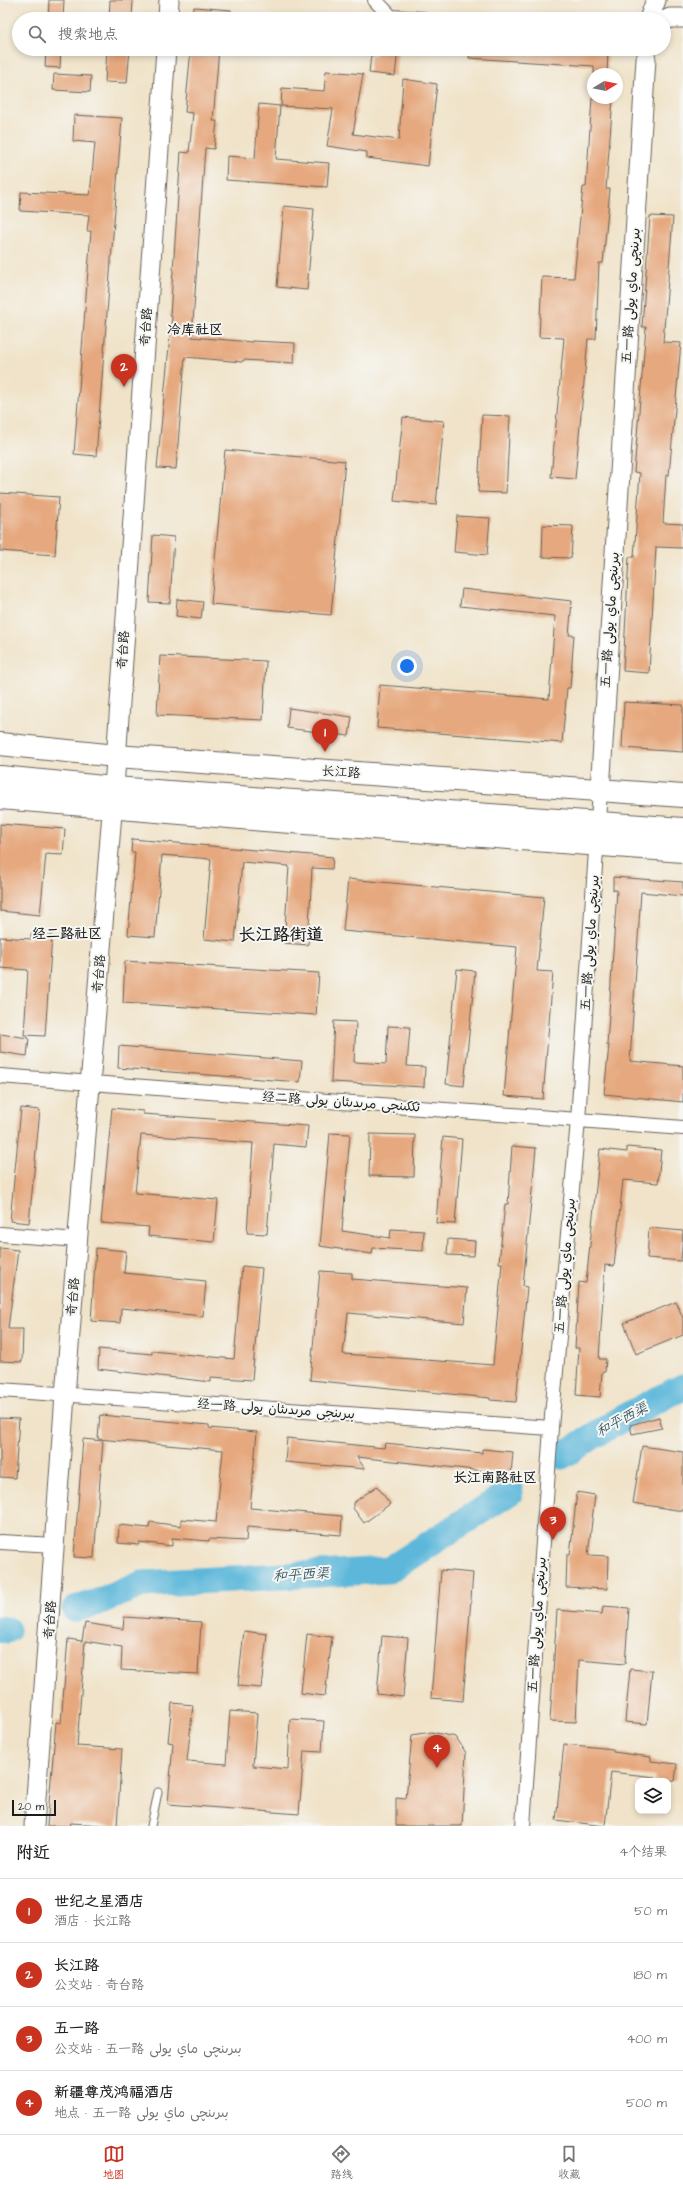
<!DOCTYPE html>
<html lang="zh">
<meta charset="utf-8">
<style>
:root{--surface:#fff;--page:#f6f6f6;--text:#202124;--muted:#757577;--line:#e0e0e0;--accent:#c8321e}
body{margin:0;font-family:"Architects Daughter","Playpen Sans Arabic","LXGW WenKai TC",sans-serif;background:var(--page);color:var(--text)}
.controls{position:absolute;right:12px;bottom:12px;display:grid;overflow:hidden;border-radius:8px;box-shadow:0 2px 6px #0003}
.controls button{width:36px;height:36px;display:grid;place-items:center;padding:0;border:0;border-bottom:1px solid var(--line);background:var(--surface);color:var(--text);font:20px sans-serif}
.compass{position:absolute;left:587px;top:68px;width:36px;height:36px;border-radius:50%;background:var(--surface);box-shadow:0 2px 6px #0003;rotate:80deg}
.scale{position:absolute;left:12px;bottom:10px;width:44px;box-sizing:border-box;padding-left:4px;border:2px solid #1c1c1c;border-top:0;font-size:11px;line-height:14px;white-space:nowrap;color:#1c1c1c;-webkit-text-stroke:3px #f6f6f2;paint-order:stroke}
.you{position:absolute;left:407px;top:666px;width:14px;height:14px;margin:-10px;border:3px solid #fff;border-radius:50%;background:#1a73e8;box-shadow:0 0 0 6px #1a73e833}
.badge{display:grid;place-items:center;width:26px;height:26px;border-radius:50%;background:var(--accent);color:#fff;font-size:13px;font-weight:700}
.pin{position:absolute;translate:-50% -33px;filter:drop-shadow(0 1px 2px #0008)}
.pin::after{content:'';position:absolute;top:21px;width:14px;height:12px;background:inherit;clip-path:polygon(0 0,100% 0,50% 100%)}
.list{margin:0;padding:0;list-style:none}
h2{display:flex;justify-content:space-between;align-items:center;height:52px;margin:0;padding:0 16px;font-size:17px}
h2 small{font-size:13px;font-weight:400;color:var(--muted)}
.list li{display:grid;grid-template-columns:26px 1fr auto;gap:12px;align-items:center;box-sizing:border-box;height:64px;padding:0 16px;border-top:1px solid var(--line)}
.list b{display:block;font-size:15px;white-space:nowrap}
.list p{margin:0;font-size:13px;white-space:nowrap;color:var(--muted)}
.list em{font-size:13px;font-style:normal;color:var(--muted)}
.icon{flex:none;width:22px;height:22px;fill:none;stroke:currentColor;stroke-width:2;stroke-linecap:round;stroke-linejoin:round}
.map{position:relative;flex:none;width:683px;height:1826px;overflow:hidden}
.search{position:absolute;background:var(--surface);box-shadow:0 2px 6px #0003;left:12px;right:12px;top:12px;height:44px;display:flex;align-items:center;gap:10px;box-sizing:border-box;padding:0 14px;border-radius:22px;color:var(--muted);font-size:15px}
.sheet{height:308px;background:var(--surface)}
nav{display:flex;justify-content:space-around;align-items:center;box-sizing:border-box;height:56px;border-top:1px solid var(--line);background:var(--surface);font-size:11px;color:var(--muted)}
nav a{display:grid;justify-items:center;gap:2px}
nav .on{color:var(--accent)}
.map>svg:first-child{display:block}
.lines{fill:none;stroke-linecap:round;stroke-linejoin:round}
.river{stroke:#5cb7da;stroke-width:27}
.building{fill:#e6a87e}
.lane-casing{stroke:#666259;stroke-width:9}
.street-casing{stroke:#666259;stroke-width:16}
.secondary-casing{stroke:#666259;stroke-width:21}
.primary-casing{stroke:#666259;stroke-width:24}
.lane{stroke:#fff;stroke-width:7}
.street{stroke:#fff;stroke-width:14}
.secondary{stroke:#fff;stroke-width:19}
.primary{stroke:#fff;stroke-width:22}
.labels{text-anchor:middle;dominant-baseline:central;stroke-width:4;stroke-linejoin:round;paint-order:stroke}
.street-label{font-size:13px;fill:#1c1c1c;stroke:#f6f6f2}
.neighbourhood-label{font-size:14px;font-weight:bold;fill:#1c1c1c;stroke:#f6f6f2}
.water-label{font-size:14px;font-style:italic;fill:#365a68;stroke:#f6f6f2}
.district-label{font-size:17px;font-weight:bold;fill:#1c1c1c;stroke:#f6f6f2}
</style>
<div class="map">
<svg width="683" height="1826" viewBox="0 0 683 1826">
<rect width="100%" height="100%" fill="#f6f6f2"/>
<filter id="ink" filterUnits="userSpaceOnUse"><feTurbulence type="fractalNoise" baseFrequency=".025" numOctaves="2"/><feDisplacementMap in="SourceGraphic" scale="8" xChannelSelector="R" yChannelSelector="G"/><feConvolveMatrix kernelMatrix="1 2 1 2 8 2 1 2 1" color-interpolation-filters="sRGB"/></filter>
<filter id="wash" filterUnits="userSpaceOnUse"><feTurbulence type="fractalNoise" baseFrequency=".012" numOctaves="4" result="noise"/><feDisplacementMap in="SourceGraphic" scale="16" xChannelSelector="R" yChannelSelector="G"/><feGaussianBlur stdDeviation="0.9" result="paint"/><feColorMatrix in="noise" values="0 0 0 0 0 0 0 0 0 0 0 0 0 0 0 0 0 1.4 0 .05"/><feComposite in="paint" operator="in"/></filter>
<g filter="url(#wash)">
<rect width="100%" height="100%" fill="#f0e3c9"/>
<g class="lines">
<path class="river" d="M562,1456C601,1430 641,1407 683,1387
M75,1609L98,1602L142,1584L389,1570L510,1492
M0,1629L7,1630"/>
</g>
<g id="blocks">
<path class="building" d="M49,0H64L63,19H48Z
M110,0H133L132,19H109Z
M194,7L231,10L230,19H193Z
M46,49H61L60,68L45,67Z
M107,49H130L127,83L105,82Z
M191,49H219L213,121H217L214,149L205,148L192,337L252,342V341L295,343L294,363L243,360L242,362L185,357L176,469L157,468L172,316H170L181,152L189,153L193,113L185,112Z
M376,49H398L395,76L369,73L371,55H375Z
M470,49H608L607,74H594V66L469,58Z
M326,71L363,74L353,134L399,140L403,79L437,84L428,166L367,158V152L327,146L333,109L281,106L282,88L324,91Z
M54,74L91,76L90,92L53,90Z
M592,98H613L606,189H610L603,263H599L596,339H588L575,479L551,477L564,338L539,337L542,277L574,278L583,187H586Z
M259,104L280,106L276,159L329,163L327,187L226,180L227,156L255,158Z
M74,115L122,118L96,456L74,454L91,231H87L89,215L20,211L21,192L90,195L95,143L73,141Z
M284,206L314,209L307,290L277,287Z
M650,216L673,217L663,342L681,343L669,475H666L663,523L683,524V548L656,547L649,673L623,671L629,557H634L640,473L634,472L646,327H642Z
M482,415L510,416L506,493L478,492Z
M403,417L444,421L436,505L394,501Z
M225,450L345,461L331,615L211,604Z
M0,493L59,497L55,555L0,551Z
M457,516L490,518L487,555L454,552Z
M543,525L573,526L571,558L542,557Z
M153,535L174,537L170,603L149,602Z
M462,589L572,601L569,635H574L570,688H567L562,743L377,728L380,685L549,699L555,616L460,606Z
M177,599L203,602L201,619L176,616Z
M160,656L266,661L263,720L157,715Z
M624,702L683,705V752L622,748Z
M289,708L352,717L349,736L287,728Z
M0,824L65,829L63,855L46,854L40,915L0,911Z
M132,839L333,857L332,869L312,868L308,945L284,943L289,866L242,862L235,942L204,939L211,859L162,855L155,937L128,935L135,852H131Z
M613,877L683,882V896L641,892L630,1061L683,1066V1102L604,1094L609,1045H607L617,890H613Z
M348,879L544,897L537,971L553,972L543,1099L504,1096L517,947L343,931Z
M31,934L52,936L45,1036L24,1035L28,970L0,968V937L31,939Z
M125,961L319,973L316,1015L123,1003Z
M457,969L475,971L464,1086L446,1084Z
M334,1021L356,1022L354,1062L386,1064L388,1026L410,1027L407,1066L425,1067L424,1087L331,1082Z
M0,1034L29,1038L27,1056L0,1052Z
M119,1046L302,1061L300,1082L118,1068Z
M21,1108L40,1110L29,1223L10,1221Z
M112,1108L143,1111V1114L308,1126L306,1147L274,1144L267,1234L247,1233L253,1143L141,1135L135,1193L218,1200L214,1242L148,1236L149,1227L101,1223Z
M330,1133L350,1134L342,1231L390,1238L391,1229L424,1231L423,1251L373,1248L372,1254L320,1246Z
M370,1134L415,1135L414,1177L369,1176Z
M443,1137L462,1139L455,1224L436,1223Z
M512,1146L536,1148L523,1286L527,1287L516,1402L490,1400V1398L310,1380L320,1271L352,1273V1279L467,1288L464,1323L348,1313L343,1354L493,1365L502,1263H499L505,1204H508Z
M627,1147L661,1150L658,1183L623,1180L614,1266L605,1265L599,1359H606L605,1372H602L600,1397L576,1395L579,1348H575L579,1282L586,1283L600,1149L627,1152Z
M649,1228L683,1231L681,1261L647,1258Z
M448,1239L475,1241L474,1256L447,1255Z
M0,1248L18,1250L8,1329H23L22,1362L0,1361Z
M96,1248L126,1251L124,1273L206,1281L203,1316L121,1308L120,1323L91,1321Z
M242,1266L262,1268L252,1380L211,1377V1382L98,1369L99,1349L152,1354V1351L234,1359Z
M676,1302L683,1318V1335L636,1354L624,1323Z
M100,1415L209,1425V1428L257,1432L250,1508L342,1516L341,1535L247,1527L246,1541L209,1539V1541L172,1538V1546L139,1542V1545L118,1543L119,1525L149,1528L150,1522L181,1526V1519L216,1522L223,1450L98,1439Z
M659,1417L662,1428L632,1434L630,1425Z
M0,1418L19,1419L15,1478L0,1477Z
M287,1438L384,1448L385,1443L482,1453V1449L513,1452L511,1474L357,1457L365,1469L285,1462Z
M83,1439L103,1441L94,1558L74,1557Z
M642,1446L683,1452V1511L633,1503Z
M377,1486L390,1504L364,1523L353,1508V1503Z
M577,1492L595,1495L588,1555L608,1556L607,1589L566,1587L567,1555H570Z
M441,1570L473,1573L463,1701L431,1698Z
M603,1606L629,1608L625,1664L579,1660L576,1722L550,1721L557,1610L602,1614Z
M124,1617L201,1622L198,1674L121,1670L122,1647L85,1641L77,1746L122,1749L117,1826L71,1823L70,1826H47L56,1722L61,1723L68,1639L82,1641L85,1623L123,1629Z
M244,1631L267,1634L261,1688L238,1686Z
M307,1634L332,1637L325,1696L301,1693Z
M382,1636L408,1638L403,1697L377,1694Z
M630,1669L652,1671L647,1724L625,1722Z
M172,1703L193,1705L187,1761L226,1764L230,1711L257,1713L253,1766L288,1769L290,1719L324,1721L322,1752L304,1751L299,1814L168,1804L173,1743L168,1742Z
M431,1732L456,1737L466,1753L462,1826H396V1798L406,1799L412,1735Z
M564,1744L613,1749V1752L651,1757V1761L677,1764L675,1781H654L655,1777L611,1772L605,1826L556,1820Z"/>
</g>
</g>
<g filter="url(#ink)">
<use href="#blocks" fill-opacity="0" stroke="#666259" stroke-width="1"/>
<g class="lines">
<g class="lane-casing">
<path id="lane" d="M151,1826L158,1792"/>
</g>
<g class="street-casing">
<path id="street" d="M375,0L391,17L423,19
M0,1076L683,1128
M0,1234L78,1240
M0,1390L551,1428
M0,1542L55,1545
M523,1826L551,1428L578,1120L600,791"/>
</g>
<g class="secondary-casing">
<path id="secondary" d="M168,19L169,0
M649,19L656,0
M664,21L670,18H683
M600,791L646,59
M34,1826L65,1395L114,788L166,49"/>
</g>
<g class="primary-casing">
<path id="primary" d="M0,744L116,756L683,796
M0,777L114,788L683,829
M0,798L264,820L683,851"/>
</g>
<use href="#lane" class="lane"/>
<use href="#street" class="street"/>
<use href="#secondary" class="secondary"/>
<use href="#primary" class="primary"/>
</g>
</g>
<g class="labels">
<g class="street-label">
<text transform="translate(631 296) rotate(-86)">五一路 بىرىنچى ماي يولى</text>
<text transform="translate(146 327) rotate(-86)">奇台路</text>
<text transform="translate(610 620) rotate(-86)">五一路 بىرىنچى ماي يولى</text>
<text transform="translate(123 650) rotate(-86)">奇台路</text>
<text transform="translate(341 772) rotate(4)">长江路</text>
<text transform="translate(590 943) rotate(-86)">五一路 بىرىنچى ماي يولى</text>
<text transform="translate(99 974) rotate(-85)">奇台路</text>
<text transform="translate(341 1102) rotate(4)">经二路 ئككىنجى مرىدىئان يولى</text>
<text transform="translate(565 1266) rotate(-85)">五一路 بىرىنچى ماي يولى</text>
<text transform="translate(73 1297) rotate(-85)">奇台路</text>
<text transform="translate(276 1409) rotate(4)">经一路 بىرىنجى مرىدىئان يولى</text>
<text transform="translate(50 1620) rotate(-86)">奇台路</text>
<text transform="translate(537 1625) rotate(-86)">五一路 بىرىنچى ماي يولى</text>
</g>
<g class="neighbourhood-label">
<text x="195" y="330">冷库社区</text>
<text x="67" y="934">经二路社区</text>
<text x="495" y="1478">长江南路社区</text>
</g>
<g class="water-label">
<text transform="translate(622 1420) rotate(-28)">和平西渠</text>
<text transform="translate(301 1575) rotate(-3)">和平西渠</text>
</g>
<g class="district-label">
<text x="281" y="935">长江路街道</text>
</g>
</g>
</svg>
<div class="controls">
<button><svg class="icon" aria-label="layers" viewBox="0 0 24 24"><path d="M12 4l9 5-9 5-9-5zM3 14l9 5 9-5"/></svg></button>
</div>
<svg class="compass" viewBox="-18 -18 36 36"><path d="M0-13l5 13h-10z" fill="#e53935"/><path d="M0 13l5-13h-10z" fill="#757577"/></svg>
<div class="scale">20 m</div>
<div class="you"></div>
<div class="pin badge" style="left:325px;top:752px">1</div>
<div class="pin badge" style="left:124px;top:387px">2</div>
<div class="pin badge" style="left:553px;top:1540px">3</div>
<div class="pin badge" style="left:437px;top:1768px">4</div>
<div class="search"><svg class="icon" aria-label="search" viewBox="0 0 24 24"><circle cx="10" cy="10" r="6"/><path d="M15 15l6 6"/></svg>搜索地点</div>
</div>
<section class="sheet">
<h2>附近<small>4个结果</small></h2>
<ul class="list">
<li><span class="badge">1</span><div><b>世纪之星酒店</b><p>酒店 · 长江路</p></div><em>50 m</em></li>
<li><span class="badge">2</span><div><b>长江路</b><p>公交站 · 奇台路</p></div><em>180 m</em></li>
<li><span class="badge">3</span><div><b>五一路</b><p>公交站 · 五一路 بىرىنچى ماي يولى</p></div><em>400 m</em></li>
<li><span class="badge">4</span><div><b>新疆尊茂鸿福酒店</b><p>地点 · 五一路 بىرىنچى ماي يولى</p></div><em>500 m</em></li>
</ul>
</section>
<nav>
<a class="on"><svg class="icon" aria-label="map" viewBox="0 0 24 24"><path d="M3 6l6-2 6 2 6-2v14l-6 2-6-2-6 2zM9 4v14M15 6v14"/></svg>地图</a>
<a><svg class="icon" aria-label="directions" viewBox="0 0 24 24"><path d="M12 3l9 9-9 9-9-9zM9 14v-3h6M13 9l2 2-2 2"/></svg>路线</a>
<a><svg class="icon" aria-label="saved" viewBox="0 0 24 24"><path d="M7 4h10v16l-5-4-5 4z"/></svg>收藏</a>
</nav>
